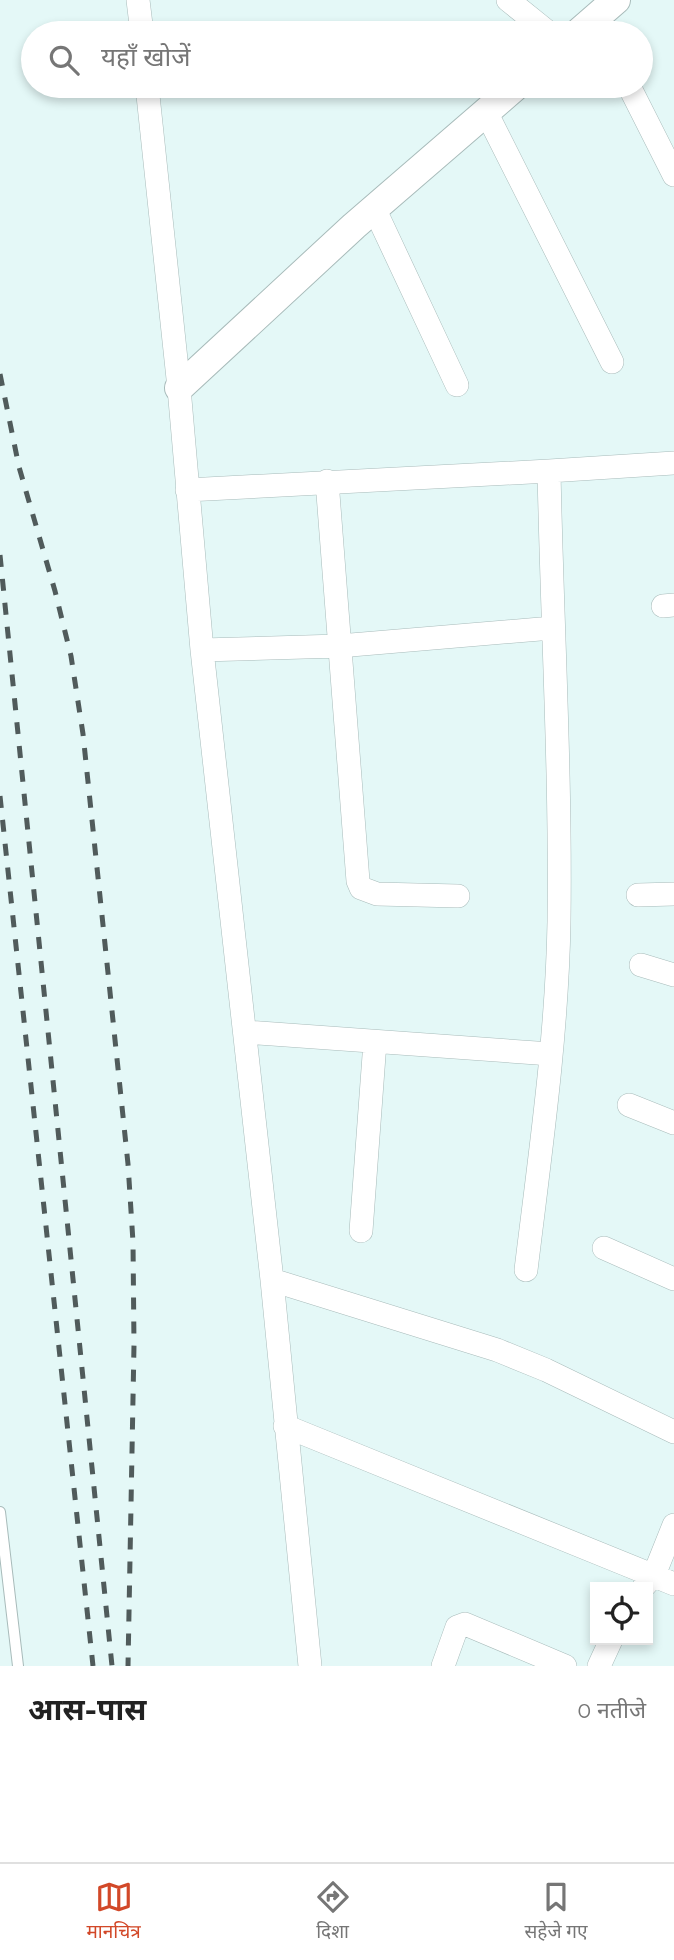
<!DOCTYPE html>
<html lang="hi">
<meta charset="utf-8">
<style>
:root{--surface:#fff;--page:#f6f6f6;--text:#222;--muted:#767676;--line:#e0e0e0;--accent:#d24828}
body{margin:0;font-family:Raleway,"Noto Sans Devanagari",sans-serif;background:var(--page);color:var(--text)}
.controls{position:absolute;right:21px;bottom:21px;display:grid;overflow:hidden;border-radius:0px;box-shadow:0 4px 10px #0003}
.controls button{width:63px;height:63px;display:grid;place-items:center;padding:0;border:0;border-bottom:2px solid var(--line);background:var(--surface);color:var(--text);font:35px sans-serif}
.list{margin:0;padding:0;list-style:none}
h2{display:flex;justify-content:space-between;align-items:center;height:91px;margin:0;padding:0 28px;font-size:30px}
h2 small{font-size:23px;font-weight:400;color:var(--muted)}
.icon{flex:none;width:38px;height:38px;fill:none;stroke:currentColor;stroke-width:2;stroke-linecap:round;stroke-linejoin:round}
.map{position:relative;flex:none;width:674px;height:1666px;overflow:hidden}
.search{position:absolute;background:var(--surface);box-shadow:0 4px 10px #0003;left:21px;right:21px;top:21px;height:77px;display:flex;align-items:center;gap:18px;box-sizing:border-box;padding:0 24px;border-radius:38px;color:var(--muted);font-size:26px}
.sheet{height:196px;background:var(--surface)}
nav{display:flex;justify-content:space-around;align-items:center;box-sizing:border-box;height:98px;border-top:2px solid var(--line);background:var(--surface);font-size:19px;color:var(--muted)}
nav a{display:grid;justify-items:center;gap:4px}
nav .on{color:var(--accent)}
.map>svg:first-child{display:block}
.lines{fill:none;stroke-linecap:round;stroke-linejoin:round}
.service-casing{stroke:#a8bbba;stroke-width:12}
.minor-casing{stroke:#a8bbba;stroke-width:24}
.tertiary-casing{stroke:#a8bbba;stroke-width:30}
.service{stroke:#fff;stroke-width:10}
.minor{stroke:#fff;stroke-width:23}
.tertiary{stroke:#fff;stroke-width:28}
.rail{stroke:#505b5b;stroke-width:5;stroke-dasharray:12 12;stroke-linecap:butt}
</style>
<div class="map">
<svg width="674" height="1666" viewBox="0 0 674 1666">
<rect width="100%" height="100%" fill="#e4f8f7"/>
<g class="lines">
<g class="service-casing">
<path id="service" d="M0,1512L18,1666"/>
</g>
<g class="minor-casing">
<path id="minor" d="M138,0L142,33
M508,0L549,33
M147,86L179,388L202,650L272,1280L310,1666
M629,86L674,175
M486,112L612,362
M374,208L457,385
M327,481L358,881L361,888L377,894L458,896
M187,490L549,471L674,463
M663,606L674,605
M202,650L339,646L552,628
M638,895L674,894
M641,965L674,975
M245,1032L551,1054
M629,1105L674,1123
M361,1231L375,1042
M604,1248L674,1279
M526,1270C540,1154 557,1038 559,922C561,772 552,621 549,471
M272,1280L497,1350L546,1370L674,1432
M285,1426L674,1584
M645,1585L654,1575L674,1525
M443,1666L457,1627L465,1624L565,1666
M599,1666L611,1640"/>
</g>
<g class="tertiary-casing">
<path id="tertiary" d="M578,33L616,0
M179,388L354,226L516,86"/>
</g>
<use href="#service" class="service"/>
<use href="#minor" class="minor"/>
<use href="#tertiary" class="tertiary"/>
<path class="rail" d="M0,374L19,467L55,591L71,656L83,734L128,1164L133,1242L134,1345L128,1666
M0,555L112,1666
M0,796L93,1666"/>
</g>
</svg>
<div class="controls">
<button><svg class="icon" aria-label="locate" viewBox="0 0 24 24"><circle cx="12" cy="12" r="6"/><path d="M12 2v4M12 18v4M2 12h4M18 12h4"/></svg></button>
</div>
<div class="search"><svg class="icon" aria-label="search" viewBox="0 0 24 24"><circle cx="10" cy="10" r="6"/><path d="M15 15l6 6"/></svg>यहाँ खोजें</div>
</div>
<section class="sheet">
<h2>आस-पास<small>0 नतीजे</small></h2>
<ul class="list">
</ul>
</section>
<nav>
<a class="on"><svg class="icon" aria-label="map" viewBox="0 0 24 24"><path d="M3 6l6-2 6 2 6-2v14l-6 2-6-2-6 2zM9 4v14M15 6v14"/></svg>मानचित्र</a>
<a><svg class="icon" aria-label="directions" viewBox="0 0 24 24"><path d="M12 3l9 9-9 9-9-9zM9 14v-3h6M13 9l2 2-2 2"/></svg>दिशा</a>
<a><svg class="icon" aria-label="saved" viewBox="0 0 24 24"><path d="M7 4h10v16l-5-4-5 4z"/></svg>सहेजे गए</a>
</nav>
